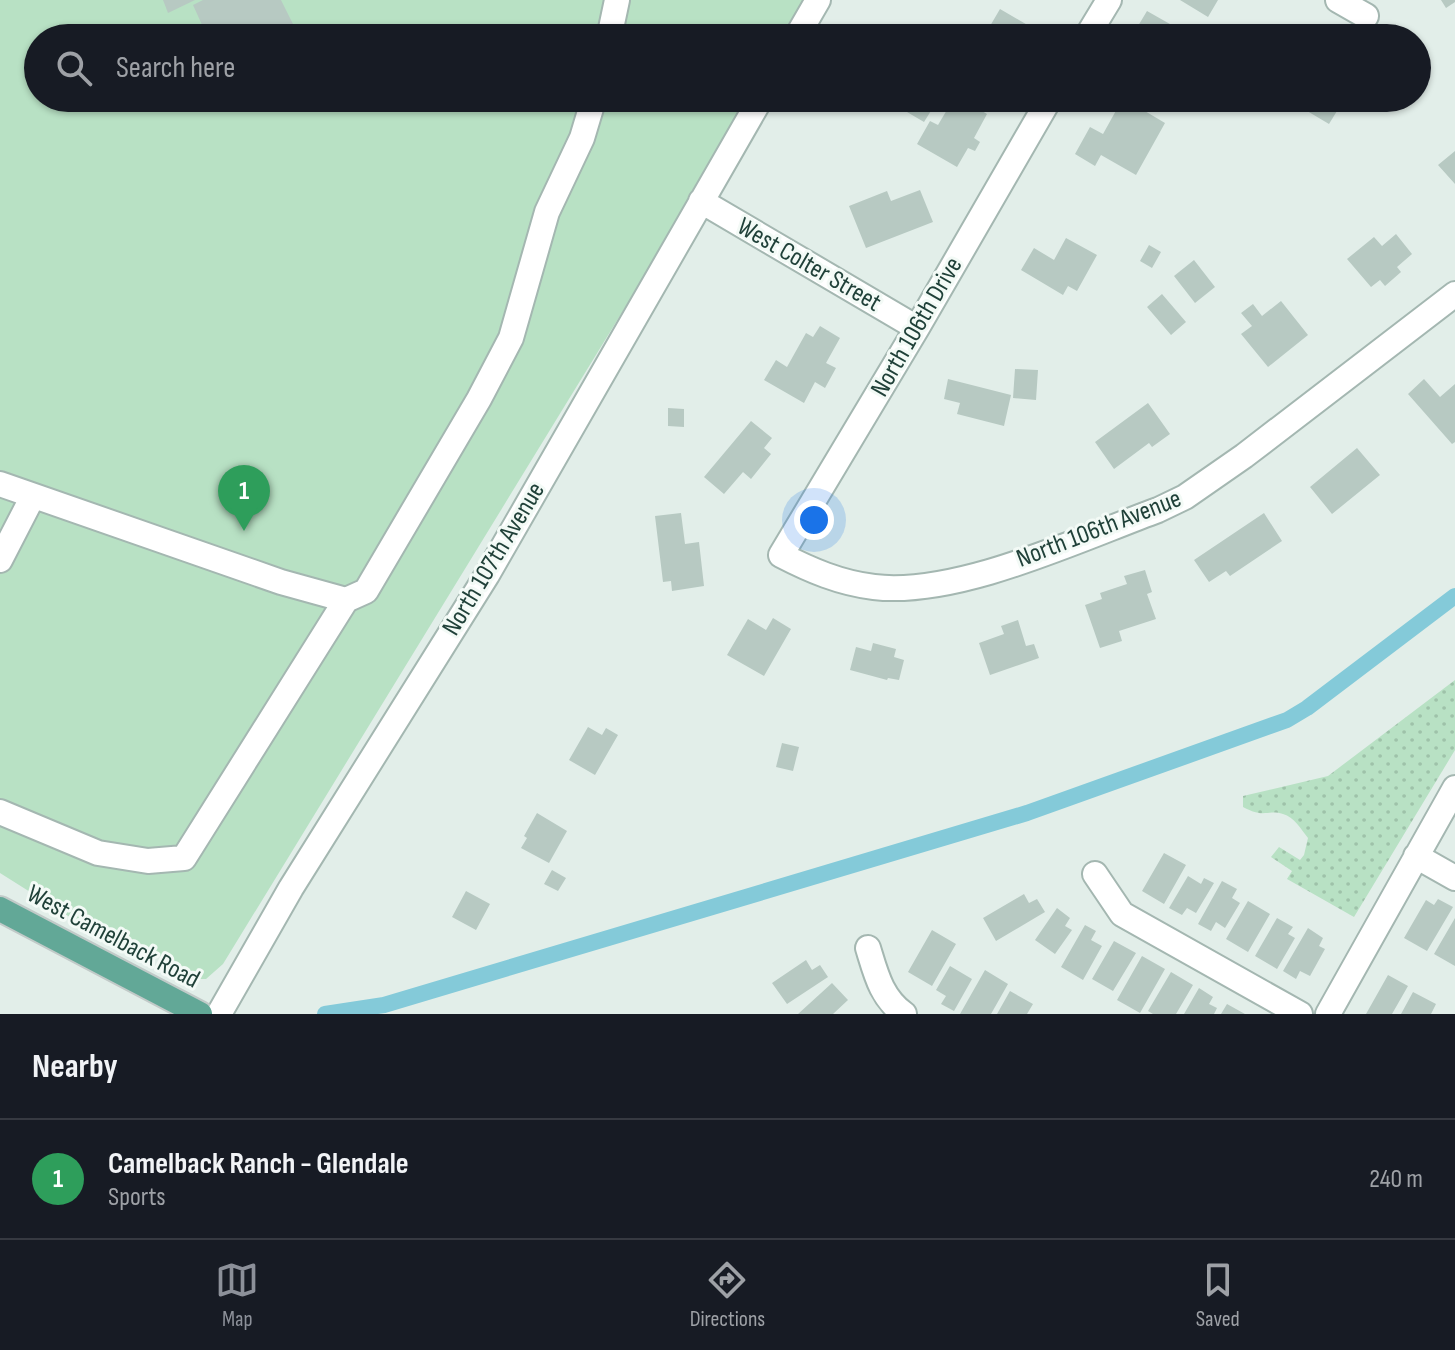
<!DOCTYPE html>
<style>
:root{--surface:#171b24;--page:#242831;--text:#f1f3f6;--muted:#9ea1a6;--line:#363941;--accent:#8c9099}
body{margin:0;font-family:"Sofia Sans Condensed",sans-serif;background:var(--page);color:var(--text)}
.you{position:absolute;left:814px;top:520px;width:28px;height:28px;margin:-20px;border:6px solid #fff;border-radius:50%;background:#1a73e8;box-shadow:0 0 0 12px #1a73e833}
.badge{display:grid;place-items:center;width:52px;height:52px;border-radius:50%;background:var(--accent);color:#fff;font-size:26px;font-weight:700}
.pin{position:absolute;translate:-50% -66px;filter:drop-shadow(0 2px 4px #0008)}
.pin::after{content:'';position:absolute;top:42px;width:28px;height:24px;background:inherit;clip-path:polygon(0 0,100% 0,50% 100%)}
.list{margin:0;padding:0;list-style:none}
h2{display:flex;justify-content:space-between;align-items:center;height:104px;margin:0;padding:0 32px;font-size:34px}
h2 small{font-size:26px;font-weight:400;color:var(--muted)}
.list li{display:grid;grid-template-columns:52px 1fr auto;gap:24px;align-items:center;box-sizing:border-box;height:120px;padding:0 32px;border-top:2px solid var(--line)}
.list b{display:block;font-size:30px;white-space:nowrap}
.list p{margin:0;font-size:26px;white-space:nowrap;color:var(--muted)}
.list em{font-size:26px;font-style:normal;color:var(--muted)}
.icon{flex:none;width:44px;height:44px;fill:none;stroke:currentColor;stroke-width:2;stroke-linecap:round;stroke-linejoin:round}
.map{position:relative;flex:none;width:1455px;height:1014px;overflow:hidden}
.search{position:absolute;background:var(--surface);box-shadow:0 2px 6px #0004;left:24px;right:24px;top:24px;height:88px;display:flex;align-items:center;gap:20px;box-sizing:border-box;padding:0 28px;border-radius:44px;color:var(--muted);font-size:30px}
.sheet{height:224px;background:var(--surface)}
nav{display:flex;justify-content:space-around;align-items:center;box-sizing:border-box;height:112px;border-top:2px solid var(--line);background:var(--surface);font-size:22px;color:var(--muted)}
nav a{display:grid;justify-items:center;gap:4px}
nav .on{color:var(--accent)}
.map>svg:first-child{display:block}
.grass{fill:url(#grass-dots)}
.garden{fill:#b8e1c4}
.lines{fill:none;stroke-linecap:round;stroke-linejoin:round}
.canal{stroke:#84cad9;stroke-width:16}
.building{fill:#b7c9c2}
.minor-casing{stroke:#a4b7b1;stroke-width:28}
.major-casing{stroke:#c1cac8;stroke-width:28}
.minor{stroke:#fff;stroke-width:24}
.major{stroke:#62a897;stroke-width:24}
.labels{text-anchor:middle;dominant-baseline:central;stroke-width:6;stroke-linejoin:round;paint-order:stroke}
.street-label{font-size:26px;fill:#204139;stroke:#f3faf6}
</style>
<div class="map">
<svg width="1455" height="1014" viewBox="0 0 1455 1014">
<defs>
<pattern id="grass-dots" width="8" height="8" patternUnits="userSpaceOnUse" patternTransform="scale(2)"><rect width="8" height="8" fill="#b8e1c4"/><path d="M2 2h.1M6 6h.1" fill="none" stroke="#9ec2a9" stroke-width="1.8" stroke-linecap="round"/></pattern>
</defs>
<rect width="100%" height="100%" fill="#e2eee9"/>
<path class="grass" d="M1455,680V750L1354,917L1287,879L1292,871L1271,857L1279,847L1300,860L1304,855L1308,838C1301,829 1294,817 1283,814C1267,809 1265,819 1243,807V796L1328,776Z"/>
<path class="garden" d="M0,0H807L785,38H38V98H750L697,190L223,964L206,979H189L149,948L108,927L73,919L0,873Z"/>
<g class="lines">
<path class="canal" d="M325,1014L384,1005L1027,813L1287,720L1307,708L1455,596"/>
</g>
<path class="building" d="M163,0H195L168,13Z
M203,0H281L299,36L294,38H208L193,5Z
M1180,0H1218L1208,17Z
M1441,0H1455V2L1446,8Z
M1000,9L1036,30L1031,38H983Z
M1147,11L1177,28L1172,38H1146L1135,31Z
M1417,50L1427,64L1417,72Z
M915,98H939L924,122L907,112Z
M954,98H960L987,114L974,138L980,142L975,151L968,148L957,167L917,144L930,121L938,125Z
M1123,98L1165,123L1136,175L1101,155L1095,166L1075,154L1090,127L1103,134Z
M1295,98H1345L1329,124L1292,102Z
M1455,151V184L1438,165Z
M920,190L933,222L866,248L849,206L887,191L891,201Z
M1396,234L1412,254L1397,267L1401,272L1385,286L1380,280L1371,287L1347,259L1374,237L1382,246Z
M1066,238L1097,255L1077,291L1068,286L1063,295L1021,270L1034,248L1054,260Z
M1149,245L1161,252L1152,268L1140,261Z
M1194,260L1215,287L1195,303L1174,276Z
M1162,294L1186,322L1171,335L1147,307Z
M1281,301L1308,335L1268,367L1241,334L1252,326L1241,313L1253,304L1262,316Z
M820,326L840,338L826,363L836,368L825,388L815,382L804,403L764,380L776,360L787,367L806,333L813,337Z
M1015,369L1038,370L1036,400L1013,398Z
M948,379L1011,395L1004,426L957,414L960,403L944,399Z
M1424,379L1440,397L1455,384V442L1452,444L1408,394Z
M1148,403L1170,434L1152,447L1149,443L1114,469L1095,442Z
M668,408L684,409V427L668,426Z
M751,421L772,438L764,448L771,454L751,479L743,472L724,494L704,477Z
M1357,448L1380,475L1332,514L1310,487Z
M681,513L685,544L699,542L704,586L672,591L671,581L663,582L655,516Z
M1264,513L1282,541L1230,576L1226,571L1209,582L1194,560Z
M1145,570L1152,592L1147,594L1156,619L1119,631L1122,641L1100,648L1085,605L1102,599L1100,593L1127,584L1124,576Z
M773,618L791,629L764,676L727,655L748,619L766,630Z
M1018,620L1026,646L1034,644L1039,658L990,675L979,643L1004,634L1001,626Z
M873,643L896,649L894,657L904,660L899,680L888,678L887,680L850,670L856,647L871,651Z
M588,727L602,735L606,728L618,735L595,775L569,760Z
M782,743L799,747L793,771L776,767Z
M537,813L567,831L549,863L521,848L527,838L524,836Z
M1164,853L1186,865L1164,904L1142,891Z
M552,870L566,878L558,891L544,884Z
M1188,876L1201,884L1204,878L1214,883L1196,913L1187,908L1182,915L1169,908Z
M1222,881L1237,889L1232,898L1240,903L1225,928L1216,922L1211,931L1198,924Z
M466,891L490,904L476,930L452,917Z
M1024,894L1029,903L1037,899L1045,912L996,941L983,918Z
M1438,899L1453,907L1427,951L1404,938L1426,900L1434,905Z
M1248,901L1270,914L1248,952L1226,939Z
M1057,908L1070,918L1065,926L1072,930L1055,954L1035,940Z
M1277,918L1293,927L1288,934L1295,938L1277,969L1255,956Z
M1455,918V966L1434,954Z
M1085,925L1096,931L1091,940L1102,946L1083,980L1061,967Z
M1308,928L1323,938L1319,946L1325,949L1310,976L1300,971L1296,979L1283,971Z
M932,930L956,944L932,986L908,972Z
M1114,941L1136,953L1113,991L1092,979Z
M1142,956L1165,969L1140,1013L1117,1000Z
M806,960L812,970L820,965L828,977L787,1004L772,983Z
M950,966L972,979L954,1011L941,1004L946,996L936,990Z
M985,970L1008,984L991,1014H960Z
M1171,972L1193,985L1176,1014H1153L1148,1011Z
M1388,975L1408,986L1392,1014H1366Z
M832,983L848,1000L833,1014H798Z
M1199,988L1213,997L1209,1004L1217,1008L1214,1014H1184Z
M1010,991L1033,1004L1027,1014H997Z
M1413,992L1436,1004L1431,1014H1401Z
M1227,1004L1245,1014H1221Z"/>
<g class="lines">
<g class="minor-casing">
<path id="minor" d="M1338,0L1366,16
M609,38L617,0
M796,38L818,0
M1086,38L1109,0
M1050,98L917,328L781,555C810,570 840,583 874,587C957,597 1079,539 1158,510L1185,497L1244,456L1455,294
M701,201L917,328
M0,484L281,582L346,600L366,591L479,399L511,338L547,212L582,138L594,98
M0,560L33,496
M0,812L98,853L148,861L184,858L346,600
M1416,856L1455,878
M1095,874L1122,914L1300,1014
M868,948C876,974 881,997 904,1014
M219,1014L291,888L487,575L761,98
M1328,1014L1455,788"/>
</g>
<g class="major-casing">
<path id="major" d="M0,909L200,1014"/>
</g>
<use href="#minor" class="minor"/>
<use href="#major" class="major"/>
</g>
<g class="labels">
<g class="street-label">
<text transform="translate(809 265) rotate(30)">West Colter Street</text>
<text transform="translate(917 327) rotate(-60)">North 106th Drive</text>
<text transform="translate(1099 529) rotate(-21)">North 106th Avenue</text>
<text transform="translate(494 559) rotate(-59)">North 107th Avenue</text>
<text transform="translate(113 937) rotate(28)">West Camelback Road</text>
</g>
</g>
</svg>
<div class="you"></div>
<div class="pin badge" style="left:244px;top:531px;background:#2e9e5b">1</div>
<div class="search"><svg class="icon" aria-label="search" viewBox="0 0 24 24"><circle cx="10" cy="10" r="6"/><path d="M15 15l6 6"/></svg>Search here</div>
</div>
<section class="sheet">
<h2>Nearby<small></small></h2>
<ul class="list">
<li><span class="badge" style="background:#2e9e5b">1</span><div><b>Camelback Ranch - Glendale</b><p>Sports</p></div><em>240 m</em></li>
</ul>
</section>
<nav>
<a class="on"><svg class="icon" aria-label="map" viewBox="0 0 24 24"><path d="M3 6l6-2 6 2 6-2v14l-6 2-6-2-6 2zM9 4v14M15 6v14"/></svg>Map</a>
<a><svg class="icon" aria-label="directions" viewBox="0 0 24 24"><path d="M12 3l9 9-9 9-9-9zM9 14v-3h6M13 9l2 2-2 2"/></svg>Directions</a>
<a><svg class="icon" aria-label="saved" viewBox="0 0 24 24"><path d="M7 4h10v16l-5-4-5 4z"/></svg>Saved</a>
</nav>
